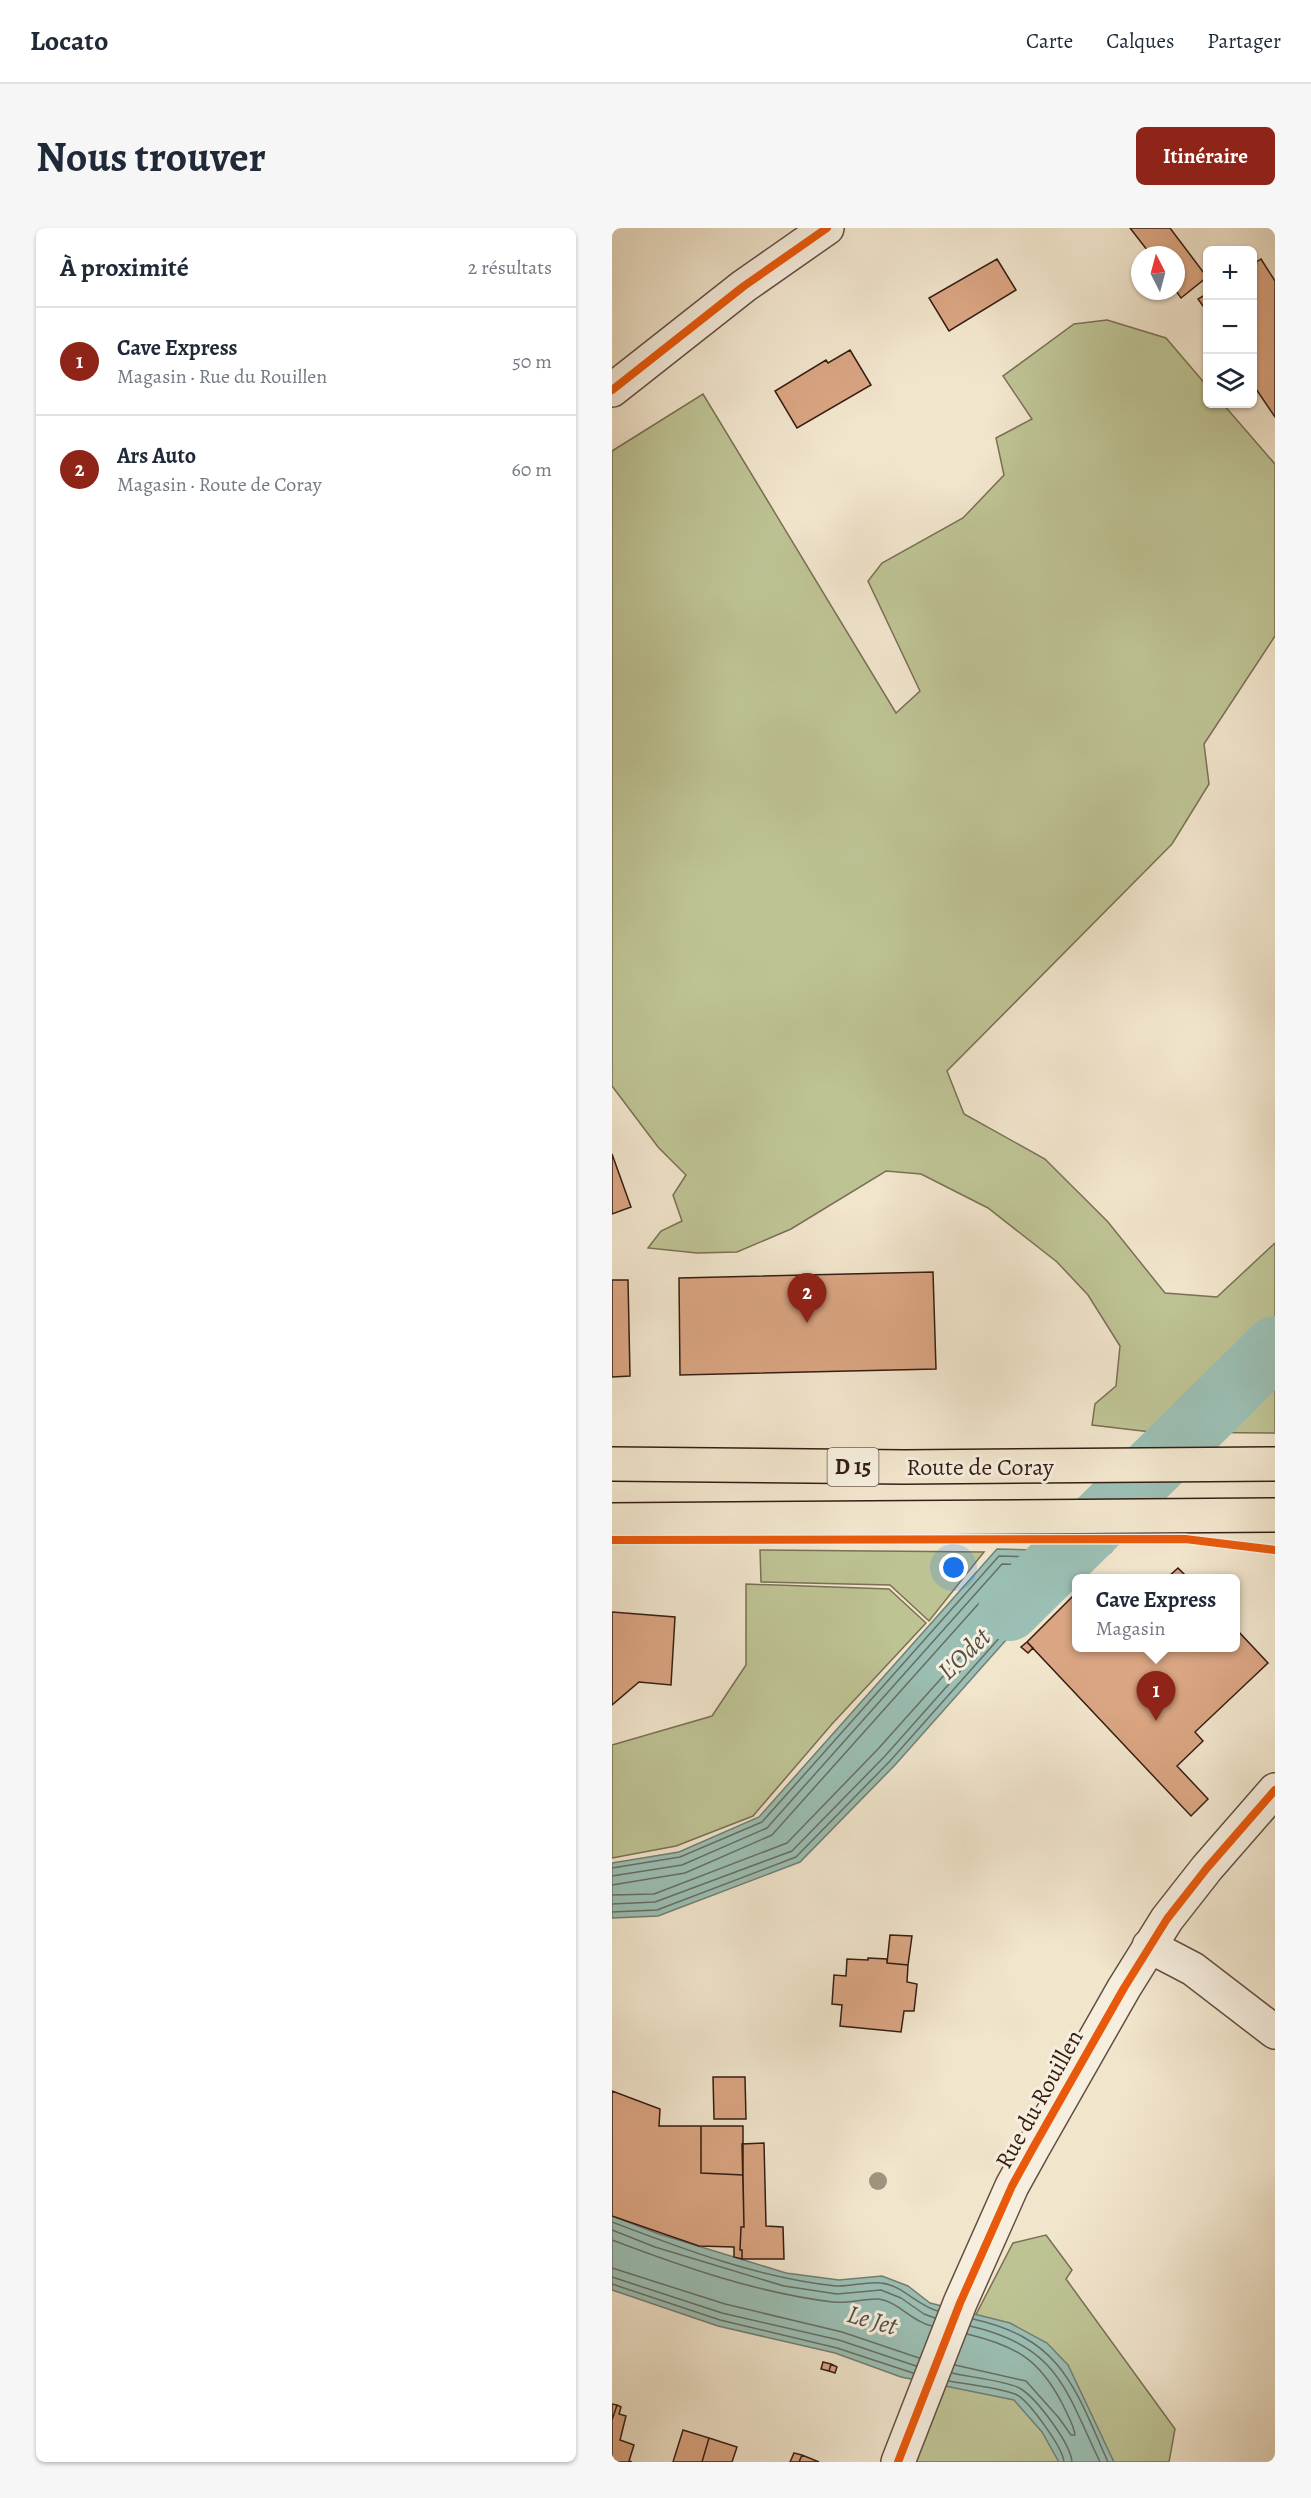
<!DOCTYPE html>
<html lang="fr">
<meta charset="utf-8">
<style>
:root{--surface:#fff;--page:#f6f6f7;--text:#1f2937;--muted:#747a83;--line:#e0e1e3;--accent:#8f2418}
body{margin:0;font-family:Alegreya,serif;background:var(--page);color:var(--text)}
.controls{position:absolute;right:18px;top:18px;display:grid;overflow:hidden;border-radius:9px;box-shadow:0 2px 4px #0004}
.controls button{width:54px;height:54px;display:grid;place-items:center;padding:0;border:0;border-bottom:2px solid var(--line);background:var(--surface);color:var(--text);font:30px sans-serif}
.compass{position:absolute;left:519px;top:18px;width:54px;height:54px;border-radius:50%;background:var(--surface);box-shadow:0 2px 4px #0004;rotate:354deg}
.you{position:absolute;left:342px;top:1340px;width:21px;height:21px;margin:-15px;border:4px solid #fff;border-radius:50%;background:#1a73e8;box-shadow:0 0 0 9px #1a73e833}
.badge{display:grid;place-items:center;width:39px;height:39px;border-radius:50%;background:var(--accent);color:#fff;font-size:20px;font-weight:700}
.pin{position:absolute;translate:-50% -50px;filter:drop-shadow(0 2px 3px #0008)}
.pin::after{content:'';position:absolute;top:32px;width:21px;height:18px;background:inherit;clip-path:polygon(0 0,100% 0,50% 100%)}
.popup{position:absolute;left:460px;top:1346px;width:168px;height:78px;box-sizing:border-box;display:grid;place-content:center;border-radius:9px;background:var(--surface);filter:drop-shadow(0 2px 4px #0005);font-size:20px;white-space:nowrap;color:var(--muted)}
.popup b{font-size:22px;color:var(--text)}
.popup::after{content:'';position:absolute;left:50%;top:100%;margin-left:-12px;border:12px solid transparent;border-top-color:var(--surface)}
.list{margin:0;padding:0;list-style:none}
h2{display:flex;justify-content:space-between;align-items:center;height:78px;margin:0;padding:0 24px;font-size:26px}
h2 small{font-size:20px;font-weight:400;color:var(--muted)}
.list li{display:grid;grid-template-columns:39px 1fr auto;gap:18px;align-items:center;box-sizing:border-box;height:108px;padding:0 24px;border-top:2px solid var(--line)}
.list b{display:block;font-size:22px;white-space:nowrap}
.list p{margin:0;font-size:20px;white-space:nowrap;color:var(--muted)}
.list em{font-size:20px;font-style:normal;color:var(--muted)}
.icon{flex:none;width:33px;height:33px;fill:none;stroke:currentColor;stroke-width:2;stroke-linecap:round;stroke-linejoin:round}
.map{position:relative;flex:none;width:663px;height:2234px;overflow:hidden;border-radius:9px}
header{display:flex;align-items:center;gap:36px;box-sizing:border-box;height:84px;padding:0 30px;background:var(--surface);border-bottom:2px solid var(--line)}
header strong{font-size:28px}
nav{display:flex;gap:33px;margin-inline-start:auto;font-size:21px}
.intro{display:flex;align-items:center;justify-content:space-between;box-sizing:border-box;height:144px;padding:0 36px}
h1{margin:0;font-size:42px}
.button{padding:15px 27px;border-radius:9px;background:var(--accent);color:#fff;font-size:21px;font-weight:700}
main{display:flex;gap:36px;padding:0 36px}
aside{flex:1;background:var(--surface);border-radius:9px;box-shadow:0 2px 4px #0004}
.map>svg:first-child{display:block}
.green{fill:#bec394;stroke:#7a7054;stroke-width:1.5}
.water{fill:#9bbfb4;stroke:#727e74;stroke-width:1.5}
.lines{fill:none;stroke-linecap:round;stroke-linejoin:round}
.shore{stroke:#686e64;stroke-width:1.5}
.river{stroke:#9bbfb4;stroke-width:62}
.building{fill:#daa582;stroke:#351d14;stroke-width:1.5}
.minor-casing{stroke:#644f42;stroke-width:36}
.major-casing{stroke:#351d14;stroke-width:36}
.minor{stroke:#f6eede;stroke-width:33}
.major{stroke:#f1e5cc;stroke-width:33}
.cycleway-casing{stroke:#f6eede;stroke-width:11}
.cycleway{stroke:#e8590c;stroke-width:8}
.tree{fill:#a0927c}
.labels{text-anchor:middle;dominant-baseline:central;stroke-width:6;stroke-linejoin:round;paint-order:stroke}
.shield{fill:#f6eede;stroke:#6f5c51;stroke-width:1.5}
.shield-label{font-size:22px;font-weight:bold;fill:#351d14}
.street-label{font-size:24px;fill:#351d14;stroke:#f6eede}
.water-label{font-size:26px;font-style:italic;fill:#544e44;stroke:#f6eede}
</style>
<header>
<strong>Locato</strong>
<nav><a>Carte</a><a>Calques</a><a>Partager</a></nav>
</header>
<div class="intro"><h1>Nous trouver</h1><a class="button">Itinéraire</a></div>
<main>
<aside>
<h2>À proximité<small>2 résultats</small></h2>
<ul class="list">
<li><span class="badge">1</span><div><b>Cave Express</b><p>Magasin · Rue du Rouillen</p></div><em>50 m</em></li>
<li><span class="badge">2</span><div><b>Ars Auto</b><p>Magasin · Route de Coray</p></div><em>60 m</em></li>
</ul>
</aside>
<div class="map">
<svg width="663" height="2234" viewBox="0 0 663 2234">
<rect width="100%" height="100%" fill="#f1e5cc"/>
<filter id="stains"><feTurbulence type="fractalNoise" baseFrequency=".00333" numOctaves="4"/><feColorMatrix values="0 0 0 0 .2 0 0 0 0 .09 0 0 0 0 .02 0 0 0 .5 -.17"/></filter>
<radialGradient id="worn" r=".72"><stop offset=".6" stop-color="#630" stop-opacity="0"/><stop offset="1" stop-color="#630" stop-opacity=".3"/></radialGradient>
<path class="green" d="M495,92L554,110L595,158L596,176H611L663,236V408L592,516L597,556L560,616L335,843L352,886L433,931L496,994L553,1065L605,1069L663,1015V1205L539,1204L480,1197L483,1176L504,1158L508,1118L476,1067L445,1034L376,980L309,946L274,943L179,1001L125,1024L85,1025L36,1020L49,1003L70,993L61,967L74,947L46,919L0,858V223L91,166L284,485L308,463L256,353L270,335L351,290L392,247L384,210L420,191L391,148L462,96Z
M148,1322L372,1324L317,1393L278,1357L149,1354Z
M134,1356L277,1361L314,1395L220,1496L141,1588L64,1618L0,1630V1517L100,1488L134,1437Z
M434,2007L460,2042L454,2051L563,2201L557,2234H303L359,2096L401,2015Z"/>
<path class="water" d="M385,1321L499,1324L402,1403L283,1537L188,1634L46,1688L0,1690V1635L67,1624L147,1589Z
M0,1988L47,2006L174,2045L227,2052L270,2048L296,2058L318,2075L398,2095L435,2115L456,2137L502,2234H447L430,2204L402,2172L289,2149L223,2125L106,2098L0,2062Z"/>
<g class="lines">
<path class="shore" d="M0,1640L68,1629L150,1594L387,1328L476,1330V1334L397,1399L278,1533L184,1629L45,1682L0,1684
M0,1648L70,1637L155,1600L390,1336L456,1338L455,1341L392,1394L273,1528L180,1623L43,1674L0,1676
M0,1657L73,1645L160,1607L394,1345L431,1346L430,1350L385,1388L266,1521L175,1615L42,1666L0,1667
M0,1994C71,2021 147,2050 224,2058C239,2059 254,2053 269,2055C291,2057 305,2078 326,2083
M0,2002L43,2019L172,2058L225,2066L269,2062L289,2070L312,2086L323,2090
M0,2012C71,2039 146,2065 221,2074C236,2076 252,2070 267,2071C287,2074 300,2094 320,2098
M0,2040L113,2076L230,2104L307,2130
M0,2049L110,2085L227,2112L304,2138
M0,2056L108,2092L225,2120L301,2145
M361,2091C450,2111 462,2158 496,2234
M358,2098C446,2118 453,2161 488,2234
M343,2137L414,2153L447,2190L459,2207H463C462,2197 455,2186 451,2177C428,2132 405,2118 355,2106
M340,2145C355,2149 398,2153 409,2161C425,2171 459,2216 460,2234
M337,2153C358,2157 382,2159 403,2166C416,2171 451,2220 452,2234"/>
<path class="river" d="M397,1382L663,1119"/>
</g>
<path class="building" d="M518,0H558L595,49L569,70L564,63V27H539Z
M385,31L404,62L337,103L317,70Z
M649,31L663,53V189L640,155V37Z
M596,65V85L586,71Z
M238,122L259,157L185,200L163,163L214,132L216,135Z
M0,926L19,979L0,986Z
M321,1044L324,1141L68,1147L67,1050Z
M0,1052H16L18,1148L0,1149Z
M566,1340L576,1350H555Z
M464,1365V1420H624V1401L656,1435L583,1504L591,1513L565,1538L596,1571L579,1588L415,1414Z
M0,1384L63,1389L59,1457L27,1454L0,1477Z
M415,1414L421,1420L416,1425L409,1419Z
M278,1707L300,1708L296,1737L275,1735Z
M256,1730L275,1731V1735L296,1737L295,1754L305,1756L302,1783H292L289,1804L228,1798L230,1777L220,1776L222,1747L234,1748L235,1731L256,1732Z
M101,1849H133L134,1891H102Z
M0,1863L48,1881L47,1898H89V1945L131,1947L132,1999H129L128,2022H130V2031L122,2029V2019L87,2018L0,1988Z
M89,1898H131V1947L89,1945Z
M152,1915L154,1998L171,1999L172,2031H130V2022H128L129,1999H132L130,1916Z
M211,2134L219,2136L217,2143L209,2141Z
M219,2136L225,2139L223,2145L217,2143Z
M0,2176L5,2177L0,2192Z
M5,2177L9,2179L7,2186L14,2188L8,2212L22,2217L17,2233L20,2234H0V2192Z
M71,2202L97,2210L90,2234H61Z
M97,2210L125,2219L120,2234H90Z
M182,2225L190,2227L187,2234H178Z
M190,2227L207,2234H187Z"/>
<g class="lines">
<g class="minor-casing">
<path id="minor" d="M0,162L132,58L215,0
M537,1718L581,1741L663,1804
M286,2234L348,2075L400,1958L421,1920L512,1760L555,1691L595,1640L663,1562"/>
</g>
<g class="major-casing">
<path id="major" d="M0,1236L292,1239L663,1236
M0,1292L663,1287"/>
</g>
<use href="#minor" class="minor"/>
<use href="#major" class="major"/>
<g class="cycleway-casing">
<path id="cycleway" d="M0,162L132,58L215,0
M0,1312L573,1311L663,1322
M286,2234L348,2075L400,1958L421,1920L512,1760L555,1691L595,1640L663,1562"/>
</g>
<use href="#cycleway" class="cycleway"/>
</g>
<circle class="tree" cx="266" cy="1953" r="9"/>
<g class="labels">
<rect class="shield" x="215.5" y="1220" width="51" height="38" rx="4.5"/>
<g class="shield-label">
<text x="241" y="1239">D 15</text>
</g>
<g class="street-label">
<text x="368" y="1239">Route de Coray</text>
<text transform="translate(427 1871) rotate(-61)">Rue du Rouillen</text>
</g>
<g class="water-label">
<text transform="translate(352 1426) rotate(-44)">L'Odet</text>
<text transform="translate(260 2092) rotate(16)">Le Jet</text>
</g>
</g>
<rect width="100%" height="100%" filter="url(#stains)"/>
<rect width="100%" height="100%" fill="url(#worn)"/>
</svg>
<div class="controls">
<button>+</button>
<button>−</button>
<button><svg class="icon" aria-label="layers" viewBox="0 0 24 24"><path d="M12 4l9 5-9 5-9-5zM3 14l9 5 9-5"/></svg></button>
</div>
<svg class="compass" viewBox="-18 -18 36 36"><path d="M0-13l5 13h-10z" fill="#e53935"/><path d="M0 13l5-13h-10z" fill="#747a83"/></svg>
<div class="you"></div>
<div class="pin badge" style="left:544px;top:1493px">1</div>
<div class="popup"><b>Cave Express</b>Magasin</div>
<div class="pin badge" style="left:195px;top:1095px">2</div>
</div>
</main>
